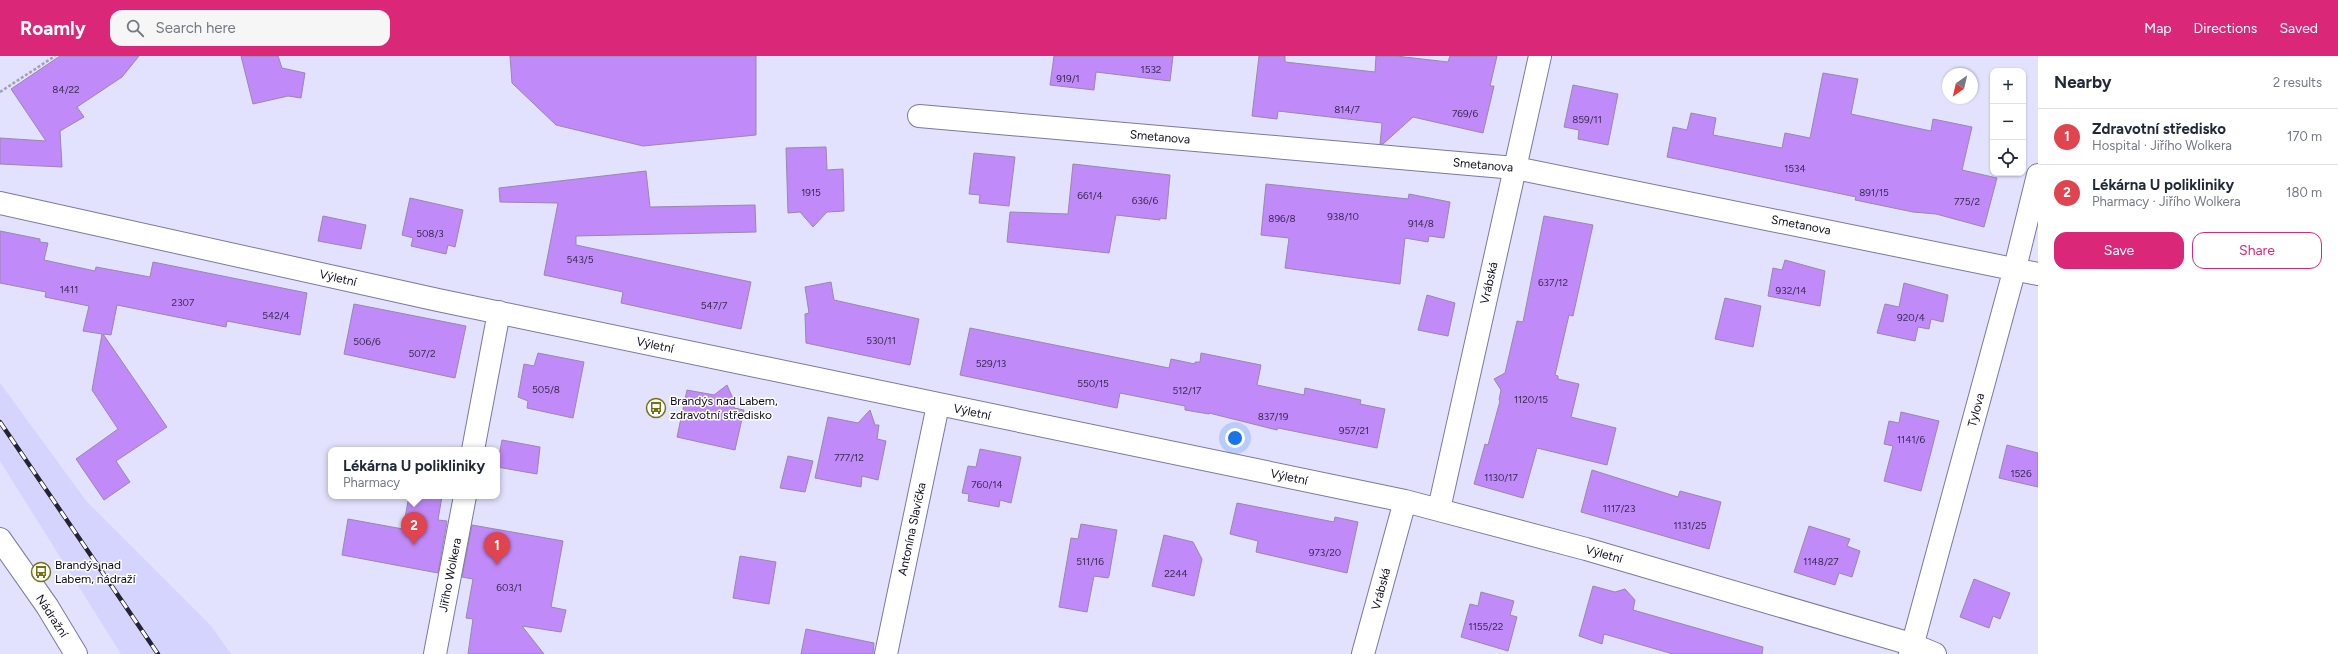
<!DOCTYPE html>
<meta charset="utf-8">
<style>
:root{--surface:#fff;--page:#f6f6f7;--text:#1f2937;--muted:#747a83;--line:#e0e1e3;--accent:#db2777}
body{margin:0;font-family:Figtree,sans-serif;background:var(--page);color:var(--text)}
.controls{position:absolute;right:12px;top:12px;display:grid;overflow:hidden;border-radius:8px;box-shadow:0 1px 3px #0004}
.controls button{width:36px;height:36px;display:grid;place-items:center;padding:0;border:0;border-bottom:1px solid var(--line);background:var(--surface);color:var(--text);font:20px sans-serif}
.compass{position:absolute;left:1942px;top:12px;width:36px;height:36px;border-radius:50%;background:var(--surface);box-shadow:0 1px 3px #0004;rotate:214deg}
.you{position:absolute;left:1235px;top:382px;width:14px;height:14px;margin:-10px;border:3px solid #fff;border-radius:50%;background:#1a73e8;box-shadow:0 0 0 6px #1a73e833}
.badge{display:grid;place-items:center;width:26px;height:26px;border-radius:50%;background:var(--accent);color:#fff;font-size:13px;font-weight:700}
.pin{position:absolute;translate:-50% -33px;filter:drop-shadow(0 1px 2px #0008)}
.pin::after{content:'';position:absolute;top:21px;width:14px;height:12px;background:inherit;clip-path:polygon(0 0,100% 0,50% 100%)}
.popup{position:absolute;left:328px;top:391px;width:172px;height:52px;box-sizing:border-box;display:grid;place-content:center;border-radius:8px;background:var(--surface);filter:drop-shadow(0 1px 3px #0005);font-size:13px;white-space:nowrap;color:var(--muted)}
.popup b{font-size:15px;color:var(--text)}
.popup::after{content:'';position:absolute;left:50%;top:100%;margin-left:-8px;border:8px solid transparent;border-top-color:var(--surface)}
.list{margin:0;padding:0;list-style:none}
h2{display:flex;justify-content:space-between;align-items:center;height:52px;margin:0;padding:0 16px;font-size:17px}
h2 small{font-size:13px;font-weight:400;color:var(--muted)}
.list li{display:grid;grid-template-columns:26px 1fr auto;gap:12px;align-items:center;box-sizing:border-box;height:56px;padding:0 16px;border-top:1px solid var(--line)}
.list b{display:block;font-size:15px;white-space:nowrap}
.list p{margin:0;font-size:13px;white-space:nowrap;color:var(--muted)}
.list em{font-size:13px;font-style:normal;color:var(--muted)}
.actions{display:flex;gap:8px;padding:12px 16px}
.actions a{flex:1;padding:9px 0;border:1px solid var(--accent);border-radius:12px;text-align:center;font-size:14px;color:var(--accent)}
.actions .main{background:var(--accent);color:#fff}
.icon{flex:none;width:22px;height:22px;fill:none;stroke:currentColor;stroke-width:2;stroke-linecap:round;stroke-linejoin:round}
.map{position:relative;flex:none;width:2038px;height:598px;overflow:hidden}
header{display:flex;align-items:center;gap:24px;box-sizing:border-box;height:56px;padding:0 20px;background:var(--accent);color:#fff}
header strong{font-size:19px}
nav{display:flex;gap:22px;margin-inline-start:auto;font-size:14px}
.search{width:280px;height:36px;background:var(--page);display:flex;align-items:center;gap:10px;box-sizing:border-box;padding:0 14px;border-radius:12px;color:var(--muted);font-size:15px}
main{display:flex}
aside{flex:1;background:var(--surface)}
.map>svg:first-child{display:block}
.built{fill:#d4d4fe}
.building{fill:#c08af8;stroke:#9987af}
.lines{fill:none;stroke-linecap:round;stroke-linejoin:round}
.street-casing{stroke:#7978a1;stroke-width:24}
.path{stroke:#a1a0b8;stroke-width:2.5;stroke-dasharray:3 2;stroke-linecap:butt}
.street{stroke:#fff;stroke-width:22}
.rail-casing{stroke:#242333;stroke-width:4.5}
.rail{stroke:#fff;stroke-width:3;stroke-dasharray:9;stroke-linecap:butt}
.labels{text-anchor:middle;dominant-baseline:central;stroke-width:3;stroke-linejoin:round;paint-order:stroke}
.number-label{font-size:10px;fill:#392b52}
.street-label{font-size:12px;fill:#0c0b1a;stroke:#fff}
.poi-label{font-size:12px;fill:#0c0b1a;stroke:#fff;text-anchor:start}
</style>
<header>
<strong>Roamly</strong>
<div class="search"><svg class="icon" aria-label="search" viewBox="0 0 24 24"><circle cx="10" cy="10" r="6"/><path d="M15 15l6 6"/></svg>Search here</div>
<nav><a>Map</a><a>Directions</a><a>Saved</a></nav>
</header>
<main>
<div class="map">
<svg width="2038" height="598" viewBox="0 0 2038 598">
<rect width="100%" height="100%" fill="#e2e2fe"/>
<path class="built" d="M0,327L87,446L211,570L231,598H121L0,405Z"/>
<path class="building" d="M60,0H139L122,21L77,51L84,61L60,75L62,111L0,108V82L46,85L11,33Z
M241,0H278L282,12L305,17L301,42L288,40L253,48Z
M510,0H756V79L643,90L556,69L512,27Z
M1054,0H1173L1170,25L1096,16L1094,34L1050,29Z
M1259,0H1285V6L1375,16L1376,0H1396L1448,6L1450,0H1497L1490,30H1494L1483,77L1413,61L1383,88H1380L1382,67L1278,55L1277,63L1252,60Z
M1823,17L1858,23L1851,58L1931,75L1933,63L1972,71L1962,114L1997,122L1984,171L1936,158L1913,156L1855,144L1856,141L1667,101L1673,71L1687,74L1691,57L1716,62L1713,79L1782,92L1785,77L1810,82Z
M1573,29L1618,38L1608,89L1578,83L1579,74L1564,71Z
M826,91L827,114L843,113L844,155L827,156L813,171L800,156L788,157L786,92Z
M974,97L1015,101L1009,150L979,147L980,139L969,138Z
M1073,108L1170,119L1166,163L1160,162V164L1116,159L1109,197L1007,186L1010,156L1068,158Z
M646,115L650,151L755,149L756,176L576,180V189L751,226L741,273L621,247L623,236L544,219L558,147L500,146L499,132Z
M1266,128L1408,143L1409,138L1450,146L1444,182L1429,180L1428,186L1405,182L1400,228L1285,212L1289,182L1261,179Z
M410,142L463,154L455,191L448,189L446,198L411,190L413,182L402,179Z
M323,160L366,169L361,193L318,185Z
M1544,160L1593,169L1573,260L1569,259L1555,319L1558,320V323L1579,328L1571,361L1616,372L1607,409L1537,392L1523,442L1474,428L1485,388L1488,389L1500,345L1499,344L1501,334L1494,323L1505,317L1517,265L1523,266Z
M0,175L40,183V186L48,187L44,204L95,215L96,211L150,221L153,206L307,237L300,279L227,265L226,271L117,249L111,279L103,278L167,371L116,405L130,426L104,444L76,403L118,373L92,334L102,278L83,275L89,250L45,241L46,236L0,227Z
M1785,204L1825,215L1820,250L1768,240L1773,212L1782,214Z
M831,226L834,244L919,263L910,309L806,287L805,258L809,257L805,231Z
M1904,227L1948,239L1943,266L1931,263L1929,273L1918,271L1915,285L1877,277L1885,248L1899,251Z
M1427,239L1455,247L1448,280L1418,274Z
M1725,242L1761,250L1753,291L1715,283Z
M354,248L466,270L455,322L344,298Z
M970,272L1169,312L1171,303L1195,308V306H1200L1201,297L1261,309L1257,329L1304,339L1305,332L1361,344L1360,348L1385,353L1377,392L1278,372L1277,374L1209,357V358L1185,354V350L1120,337L1117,352L960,319Z
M538,297L584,306L573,362L527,352L528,345L518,341L524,308L534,310Z
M727,329L735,347L734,352L744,354L735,394L677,381L687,334L714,339Z
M870,354L875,369H879L877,383L886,385L878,424L862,420L861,431L815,422L828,361L858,367Z
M1901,356L1939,365L1921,435L1884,425L1893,390L1884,388L1889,365L1899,367Z
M502,384L540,391L537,418L497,411Z
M2007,389L2038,397V431L1999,422Z
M980,393L1021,401L1011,447L1000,444L999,451L968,445L969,438L962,437L968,410L976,411Z
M788,400L813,405L805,436L780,432Z
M1592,414L1678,441L1680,435L1721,446L1709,493L1581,456Z
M409,440H442L438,464L447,465L438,517L342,499L348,463L403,473Z
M1237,447L1334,466L1335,461L1358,466L1347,517L1256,496L1258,485L1230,478Z
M1081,468L1117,474L1109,520L1108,522L1094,520L1087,556L1059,551L1071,482L1078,483Z
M472,469L563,485L551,551L566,554L561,576L522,570L544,598H468L473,563L466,562L473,523L462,521Z
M1809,470L1850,483L1847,490L1860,495L1852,521L1839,517L1835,529L1794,516Z
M1164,479L1193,486L1202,503L1194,540L1152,530Z
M740,500L776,506L769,548L733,542Z
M1974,523L2010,537L2000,563L1993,560L1989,572L1960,561Z
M1593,530L1615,536L1625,533L1635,544L1633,554L1763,591L1762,598H1673L1604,578L1602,588L1579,580Z
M1481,536L1514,545L1510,559L1517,561L1508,595L1461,581L1470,548L1478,550Z
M806,573L874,587L873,598H801Z"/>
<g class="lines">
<g class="street-casing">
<path id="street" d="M919,60L1515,112L2038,218
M0,147L438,244L1405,445L1586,493L1911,588L1935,598
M473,394L499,256
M1439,453L1540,0
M0,483L47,550L76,598
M435,598L465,440
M886,598L938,349
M1363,598L1405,445
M1910,598L2015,212L2038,119"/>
</g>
<path class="path" d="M0,36L55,0"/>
<use href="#street" class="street"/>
<g class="rail-casing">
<path id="rail" d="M0,366L158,598"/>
</g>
<use href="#rail" class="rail"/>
</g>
<defs>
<g id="bus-ring" transform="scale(1)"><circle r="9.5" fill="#fff" stroke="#777113" stroke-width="1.5"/><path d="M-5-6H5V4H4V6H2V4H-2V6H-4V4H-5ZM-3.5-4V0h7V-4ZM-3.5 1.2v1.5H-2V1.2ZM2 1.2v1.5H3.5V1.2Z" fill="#777113"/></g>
</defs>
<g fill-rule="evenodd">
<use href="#bus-ring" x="656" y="352"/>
<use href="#bus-ring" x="41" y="516"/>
</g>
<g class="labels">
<g class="number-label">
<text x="1151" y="13">1532</text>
<text x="1068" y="22">919/1</text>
<text x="66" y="33">84/22</text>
<text x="1347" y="53">814/7</text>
<text x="1465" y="57">769/6</text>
<text x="1587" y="63">859/11</text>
<text x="1795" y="112">1534</text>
<text x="811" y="136">1915</text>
<text x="1874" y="136">891/15</text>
<text x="1090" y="139">661/4</text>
<text x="1145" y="144">636/6</text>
<text x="1967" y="145">775/2</text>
<text x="1343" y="160">938/10</text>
<text x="1282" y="162">896/8</text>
<text x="1421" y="167">914/8</text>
<text x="430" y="177">508/3</text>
<text x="580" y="203">543/5</text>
<text x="1553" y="226">637/12</text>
<text x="69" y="233">1411</text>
<text x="1791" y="234">932/14</text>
<text x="183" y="246">2307</text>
<text x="714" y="249">547/7</text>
<text x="276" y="259">542/4</text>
<text x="1911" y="261">920/4</text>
<text x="881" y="284">530/11</text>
<text x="367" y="285">506/6</text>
<text x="422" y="297">507/2</text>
<text x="991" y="307">529/13</text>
<text x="1093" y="327">550/15</text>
<text x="546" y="333">505/8</text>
<text x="1187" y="334">512/17</text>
<text x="1531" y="343">1120/15</text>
<text x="1273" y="360">837/19</text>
<text x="1354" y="374">957/21</text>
<text x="1911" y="383">1141/6</text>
<text x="849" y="401">777/12</text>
<text x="2021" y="417">1526</text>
<text x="1501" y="421">1130/17</text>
<text x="987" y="428">760/14</text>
<text x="1619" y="452">1117/23</text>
<text x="1690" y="469">1131/25</text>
<text x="1325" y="496">973/20</text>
<text x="1090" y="505">511/16</text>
<text x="1821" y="505">1148/27</text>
<text x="1176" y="517">2244</text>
<text x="509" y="531">603/1</text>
<text x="1486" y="570">1155/22</text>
</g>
<g class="street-label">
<text transform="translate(1160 81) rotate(5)">Smetanova</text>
<text transform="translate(1483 109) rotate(5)">Smetanova</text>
<text transform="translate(1801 169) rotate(11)">Smetanova</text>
<text transform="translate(338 222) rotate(13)">Výletní</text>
<text transform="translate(1489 227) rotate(-77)">Vrábská</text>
<text transform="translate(655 289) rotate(12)">Výletní</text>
<text transform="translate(1976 354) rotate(-75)">Tylova</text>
<text transform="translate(972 356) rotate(12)">Výletní</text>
<text transform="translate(1289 421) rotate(12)">Výletní</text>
<text transform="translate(912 473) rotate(-78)">Antonína Slavíčka</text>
<text transform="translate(1604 498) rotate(16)">Výletní</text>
<text transform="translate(450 519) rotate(-79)">Jiřího Wolkera</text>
<text transform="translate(1381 533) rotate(-75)">Vrábská</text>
<text transform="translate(52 560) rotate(57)">Nádražní</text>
</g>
<g class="poi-label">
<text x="670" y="345">Brandýs nad Labem,<tspan x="670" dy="14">zdravotní středisko</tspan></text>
<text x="55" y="509">Brandýs nad<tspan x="55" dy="14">Labem, nádraží</tspan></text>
</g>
</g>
</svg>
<div class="controls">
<button>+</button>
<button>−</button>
<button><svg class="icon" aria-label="locate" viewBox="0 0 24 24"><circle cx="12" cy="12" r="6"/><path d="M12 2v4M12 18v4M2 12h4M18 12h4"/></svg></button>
</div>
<svg class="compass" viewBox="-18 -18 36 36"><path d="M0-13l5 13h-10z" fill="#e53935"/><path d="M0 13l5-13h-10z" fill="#747a83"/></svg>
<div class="you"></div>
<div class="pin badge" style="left:497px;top:509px;background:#e0444e">1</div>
<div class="pin badge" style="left:414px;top:489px;background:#e0444e">2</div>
<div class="popup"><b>Lékárna U polikliniky</b>Pharmacy</div>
</div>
<aside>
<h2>Nearby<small>2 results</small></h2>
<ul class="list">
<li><span class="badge" style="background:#e0444e">1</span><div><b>Zdravotní středisko</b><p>Hospital · Jiřího Wolkera</p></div><em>170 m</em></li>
<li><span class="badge" style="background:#e0444e">2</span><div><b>Lékárna U polikliniky</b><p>Pharmacy · Jiřího Wolkera</p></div><em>180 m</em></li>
</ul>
<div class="actions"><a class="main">Save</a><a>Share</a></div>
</aside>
</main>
